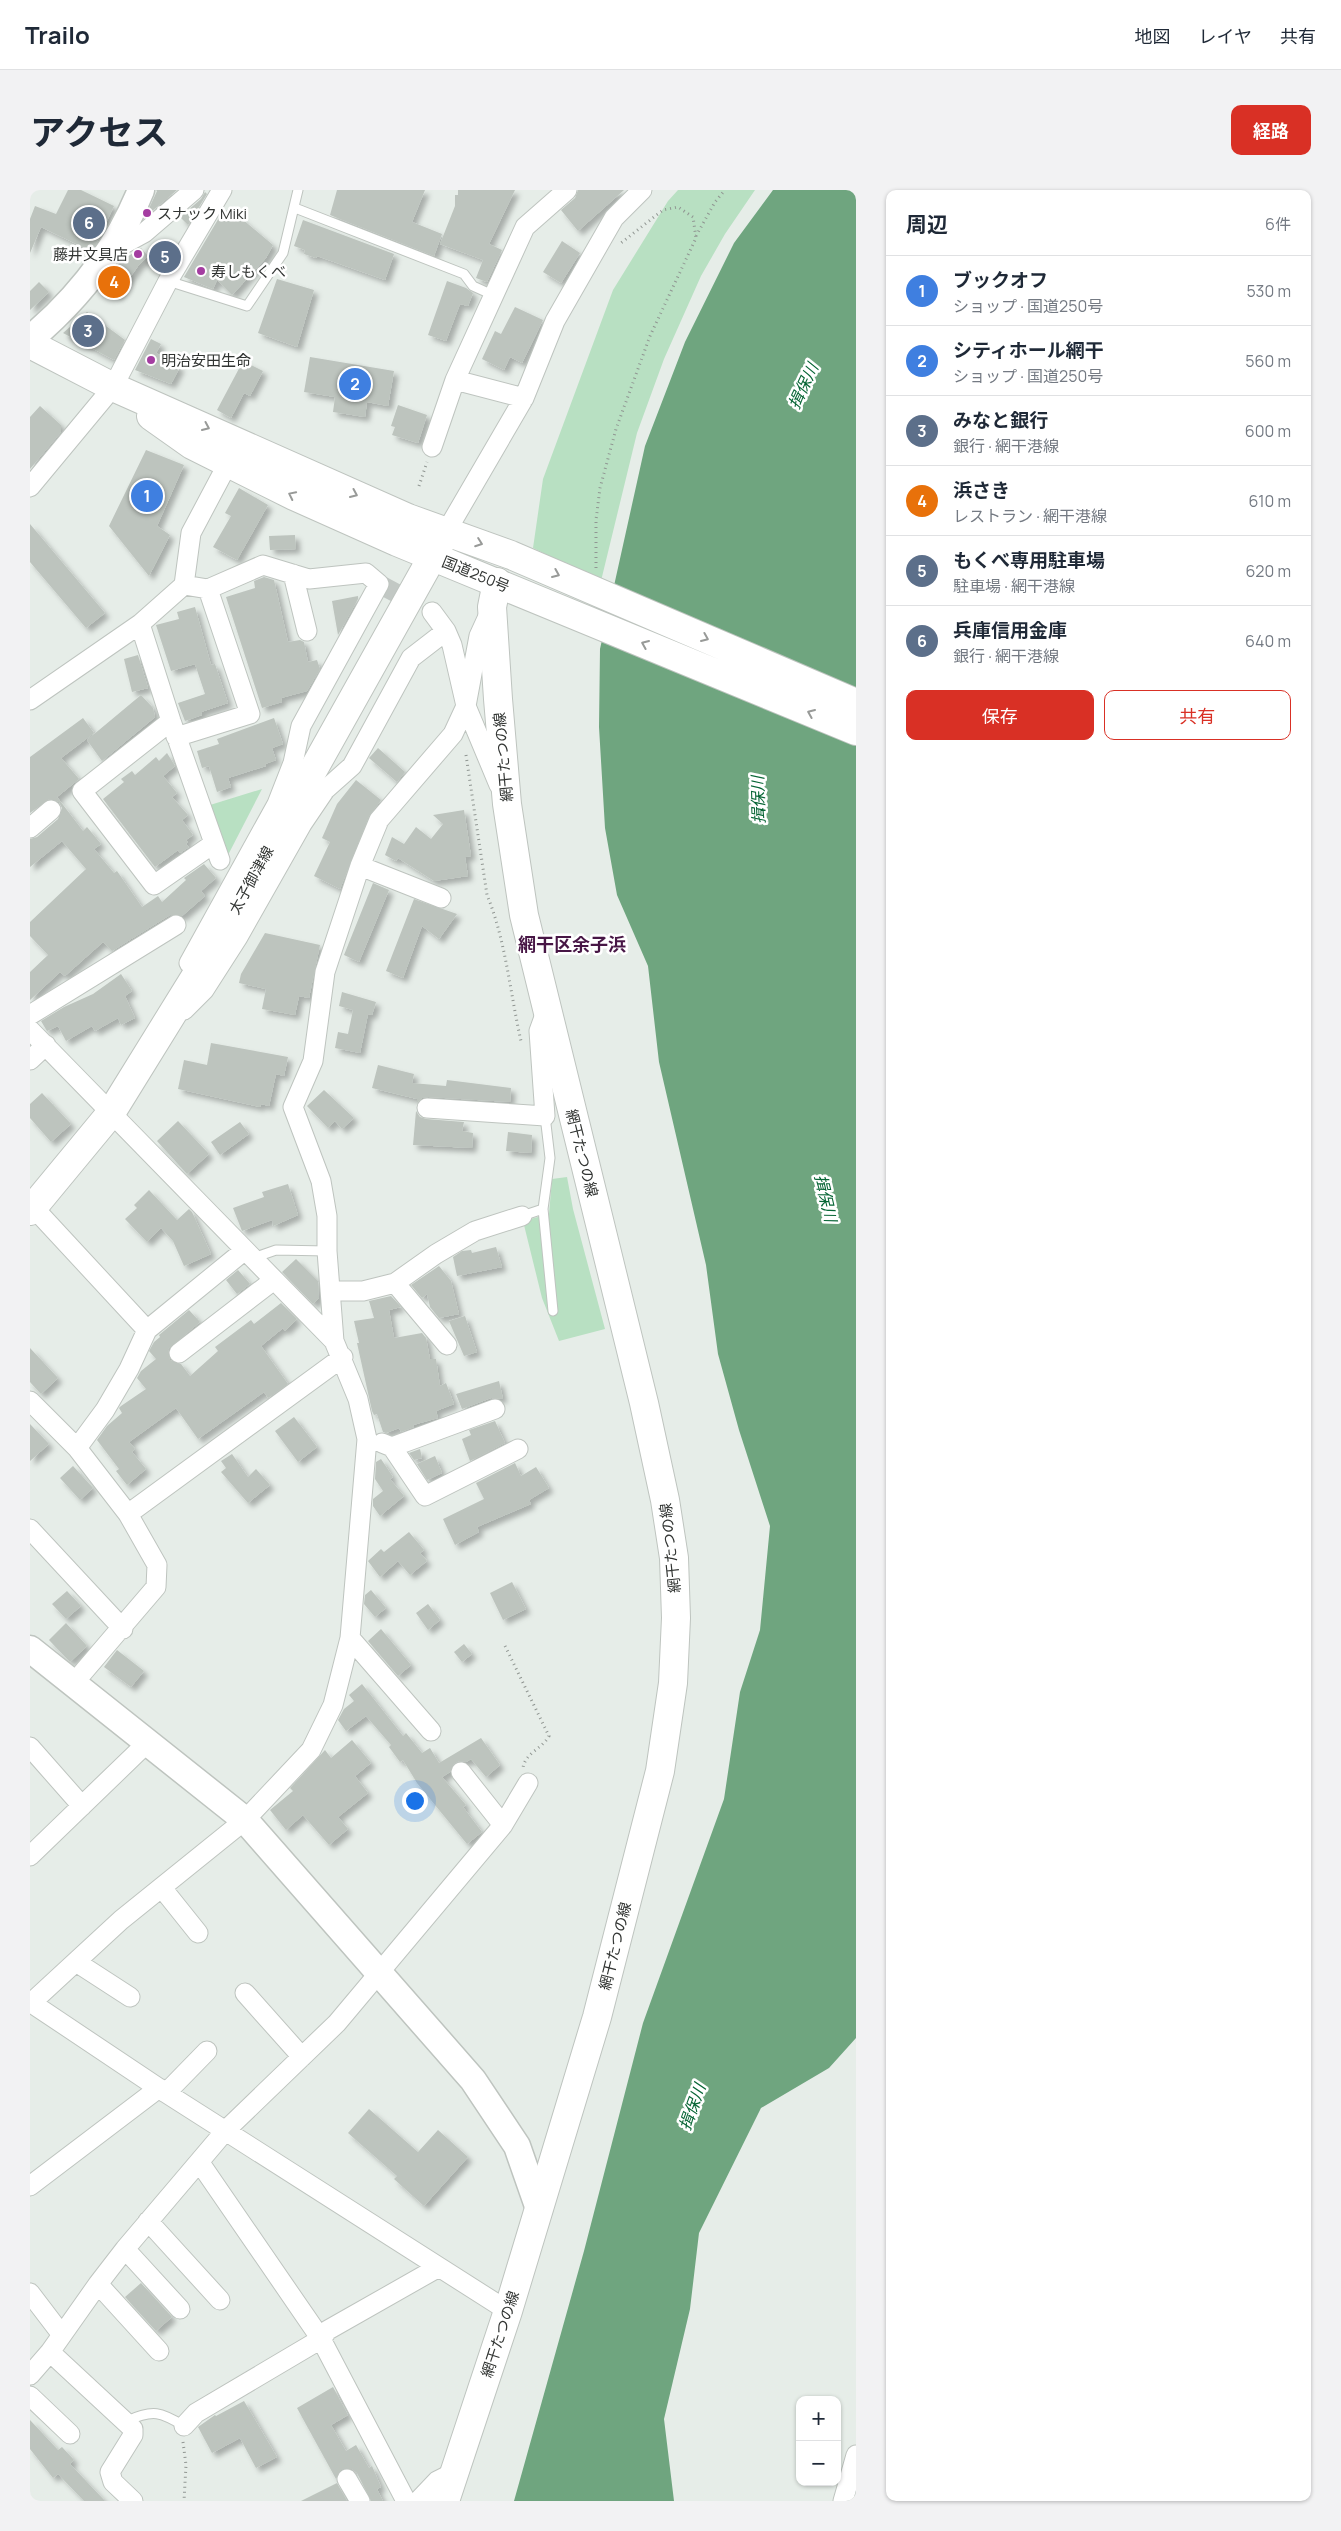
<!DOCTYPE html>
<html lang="ja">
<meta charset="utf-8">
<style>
:root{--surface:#fff;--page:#f2f2f3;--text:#1f2937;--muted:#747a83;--line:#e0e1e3;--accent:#d93025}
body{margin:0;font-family:Manrope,"Noto Sans JP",sans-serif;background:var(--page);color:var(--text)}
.controls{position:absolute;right:15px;bottom:15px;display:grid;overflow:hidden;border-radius:10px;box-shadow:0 1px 4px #0004}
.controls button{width:45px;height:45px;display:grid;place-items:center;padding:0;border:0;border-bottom:1px solid var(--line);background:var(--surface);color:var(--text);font:25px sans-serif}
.you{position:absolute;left:384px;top:1610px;width:18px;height:18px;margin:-12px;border:4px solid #fff;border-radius:50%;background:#1a73e8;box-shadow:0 0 0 8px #1a73e833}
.badge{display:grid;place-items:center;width:32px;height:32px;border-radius:50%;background:var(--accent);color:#fff;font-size:16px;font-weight:700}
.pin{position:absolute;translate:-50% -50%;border:2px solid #fff;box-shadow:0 1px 5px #0006}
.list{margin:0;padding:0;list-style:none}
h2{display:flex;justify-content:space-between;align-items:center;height:65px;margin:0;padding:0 20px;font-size:21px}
h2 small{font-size:16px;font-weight:400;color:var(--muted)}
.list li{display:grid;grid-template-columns:32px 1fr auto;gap:15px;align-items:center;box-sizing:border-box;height:70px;padding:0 20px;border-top:1px solid var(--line)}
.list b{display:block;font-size:19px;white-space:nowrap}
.list p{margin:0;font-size:16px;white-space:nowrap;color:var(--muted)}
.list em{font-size:16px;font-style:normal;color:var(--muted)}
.actions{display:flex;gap:10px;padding:15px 20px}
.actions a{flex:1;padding:11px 0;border:1px solid var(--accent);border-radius:10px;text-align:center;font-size:18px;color:var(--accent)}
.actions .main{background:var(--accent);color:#fff}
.map{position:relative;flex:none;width:826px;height:2311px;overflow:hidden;border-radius:10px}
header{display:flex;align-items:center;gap:30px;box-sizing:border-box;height:70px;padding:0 25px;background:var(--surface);border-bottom:1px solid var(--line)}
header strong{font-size:24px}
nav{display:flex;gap:28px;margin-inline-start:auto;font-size:18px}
.intro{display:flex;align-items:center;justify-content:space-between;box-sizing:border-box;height:120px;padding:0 30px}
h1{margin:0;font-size:35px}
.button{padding:12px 22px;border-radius:10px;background:var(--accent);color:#fff;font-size:18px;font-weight:700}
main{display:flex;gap:30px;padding:0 30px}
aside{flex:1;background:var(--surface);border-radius:10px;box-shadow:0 1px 4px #0004}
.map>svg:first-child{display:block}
.green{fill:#b8e0c2}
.water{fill:#6fa57f}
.building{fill:#bdc4be;filter:url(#shadow)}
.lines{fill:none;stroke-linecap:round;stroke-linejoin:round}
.street-tunnel{stroke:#c2c8c4;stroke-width:19;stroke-dasharray:19 9;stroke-linecap:butt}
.lane-casing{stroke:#bec4bf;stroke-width:11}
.street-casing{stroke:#bec4bf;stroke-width:21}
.secondary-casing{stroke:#bec4bf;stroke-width:29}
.primary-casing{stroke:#bec4bf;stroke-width:30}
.highway-casing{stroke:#bec4bf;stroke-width:30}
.path{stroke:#909692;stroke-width:3;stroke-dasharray:1 4;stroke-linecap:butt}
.lane{stroke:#fff;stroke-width:9}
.street{stroke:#fff;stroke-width:19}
.secondary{stroke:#fff;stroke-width:26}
.primary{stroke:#fff;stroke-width:28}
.highway{stroke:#fff;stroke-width:28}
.oneway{stroke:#989a98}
.poi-dot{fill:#a43da1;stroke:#fff;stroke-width:2}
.labels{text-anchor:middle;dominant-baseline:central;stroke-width:5;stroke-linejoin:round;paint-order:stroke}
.poi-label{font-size:15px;fill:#313432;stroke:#fff;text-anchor:start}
.street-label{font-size:15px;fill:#313432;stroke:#fff}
.water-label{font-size:16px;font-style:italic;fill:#076535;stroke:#fff}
.quarter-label{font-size:18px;font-weight:bold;fill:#471645;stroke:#fff}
</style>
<header>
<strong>Trailo</strong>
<nav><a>地図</a><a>レイヤ</a><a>共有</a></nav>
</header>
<div class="intro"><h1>アクセス</h1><a class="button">経路</a></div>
<main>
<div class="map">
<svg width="826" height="2311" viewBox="0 0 826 2311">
<defs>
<filter id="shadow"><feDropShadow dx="4.5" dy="4.5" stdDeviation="2.5" flood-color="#0004"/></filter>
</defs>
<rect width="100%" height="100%" fill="#e6ede8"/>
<path class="green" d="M648,0H725L695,44L671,86L634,169L607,243L571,391L503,358L513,289L583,100L638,11Z
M232,599L197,667L180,615Z
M537,987L543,1019L575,1139L529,1151L512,1108L493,1031L519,1024L522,989Z"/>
<path class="water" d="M743,0H826V1848L799,1878L731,1918L669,2043L660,2119L634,2229L644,2311H484L554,2061L613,1833L694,1609L710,1502L730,1440L740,1336L709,1240L688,1164L676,1075L629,872L618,776L587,705L575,638L569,537L570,459L615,256L655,152L704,53Z"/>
<path class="building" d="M38,0H51L84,16L65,56L61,61L11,37L0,63V29L5,16L26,24Z
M126,0H147L115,27L127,1Z
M307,0H395L382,32L412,44L404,66L300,25Z
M428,0H485L459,54L472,60L457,92L446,88L453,70L410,54L425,16V5H428Z
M548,0H594L548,41L531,20L545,8Z
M175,2L177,4L158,35L150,27L171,9Z
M199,18L243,55L236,68L202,105L187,90L183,99L154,87L193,21L194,23Z
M273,30L364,64L355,90L287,66L286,68L274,64L275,60L264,56Z
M532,51L550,63L531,93L513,82Z
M111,58L118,66L108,76L87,106L74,95L89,72Z
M247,89L284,100L267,157L228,143Z
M417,91L436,98L443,103L438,116L430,114L416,151L398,145Z
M9,92L19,102L0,120V101Z
M485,117L513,130L492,173L480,167L474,180L452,169L465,141L471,144Z
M57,122L95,150L84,170L33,143Z
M121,149L131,154L126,163L150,177L141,194L105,180Z
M280,167L364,181L358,216L337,212L335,227L303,222L305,207L274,202Z
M213,171L233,181L220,206L214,203L201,228L187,220Z
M368,215L397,225L388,253L362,245L365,237L361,236Z
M10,216L31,235V242L0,279V227Z
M116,260L154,275L127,336L140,345L119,386L79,336Z
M209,298L238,315L207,370L183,357L201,326L195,323Z
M0,334L75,423L56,438L0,372Z
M265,345L266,359L240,360L239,346Z
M234,387L244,390L258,452L270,450L274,452L278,472L287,470L290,479L277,501L251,508L252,512L232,518L196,407L225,398L224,391Z
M328,406V409L308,445L302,411Z
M165,417L181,475L185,474L198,513L171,522L172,525L155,531L148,513L175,504L165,474L141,481L126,435L149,429L147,422Z
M108,465L118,498L102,502L94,469Z
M111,505L123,518L125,527L72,571L57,550Z
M53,528L64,543L31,568L49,589L27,607L53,641L57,637L71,654L64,659L84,683L87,681L112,717L128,706L132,712L156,690L154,688L174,674L186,688L171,701L175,706L152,726L140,725L82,761L73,752L35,786L30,782L0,810V782L18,765L0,746V732L56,679L32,651L0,677V649L7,647L28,629L32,618L29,612L19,609L0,623V567Z
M244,528L253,554L242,558L246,570L235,574L236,576L198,588L201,597L187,602L179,576L172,578L167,561L189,554L187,549Z
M348,558L375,582L367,592L339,568Z
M137,563L145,576L133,586L147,603L142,607L158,625L152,630L163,645L156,650L158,652L156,654L159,657L150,663L148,660L125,677L73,609L94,592L91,589L102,581L105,585L126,567L129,571Z
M326,590L351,610L339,626L310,699L284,686L300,652L292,648L307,614Z
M434,620L441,666L435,667L438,686L404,691L368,668L366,671L355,665L362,647L374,654L386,637L401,649L413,634L403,625Z
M343,693L359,700L329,772L314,765Z
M384,709L427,724L409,749L392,736L373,788L356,781Z
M235,743L290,755L279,808L269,806L265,825L232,819L236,799L209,793L211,784Z
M91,784L102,801L95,806L105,828L91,835L88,828L65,841L62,836L36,851L28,836L17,841L11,831L34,817L63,804Z
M312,802L346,812L342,825L338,824L330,863L305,858L308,842L318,844L323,820L309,816Z
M181,853L258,867L254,886L246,884L239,916L231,914L230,917L148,899L154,870L177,875Z
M348,875L384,884L382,893L416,896L417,890L481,898L480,912L398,907L392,908L387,913V909L342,898Z
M294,900L324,928L312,939L305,931L298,938L277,916Z
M12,903L41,934L21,952L0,928V914Z
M386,921L390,927L396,929L434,932L432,941L443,943L442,958L383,955Z
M148,931L179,964L157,984L127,951Z
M210,932L219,944L190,965L181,952Z
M478,942L502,945L501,963L476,961Z
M258,994L268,1025L243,1036L242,1030L212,1041L203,1018L234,1007L232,1002Z
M119,1000L147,1030L159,1019L162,1022L181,1064L154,1076L143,1051L131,1038L117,1052L95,1029L107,1018L104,1015Z
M466,1057L472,1077L427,1086L423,1067L432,1061L441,1060L442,1063Z
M266,1069L288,1091L289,1108L283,1114L252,1082Z
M409,1076L421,1091L429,1124L409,1128L400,1117L397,1104L392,1108L381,1095Z
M208,1080L220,1094L207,1104L196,1090Z
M361,1106L371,1117L359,1120L364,1148L392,1143L396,1148L400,1169H406L410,1196L416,1193L424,1214L406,1221L408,1228L383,1235L384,1237L371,1242L369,1238L356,1243L353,1242L347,1224L344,1225L342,1221L327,1153H329L324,1131L344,1128L339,1111Z
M251,1113L267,1129L255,1141L253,1138L231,1156L258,1194L238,1208L234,1202L168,1249L146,1218L99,1252L105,1259L102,1262L116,1279L97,1295L86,1281L89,1279L67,1250L77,1236L92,1223L89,1218L91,1216L116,1199L107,1188L111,1181L126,1169L119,1161L124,1152L130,1147L129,1145L159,1120L170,1132L138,1159L140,1170L151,1174L160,1186L188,1161L185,1157L221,1130L224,1134Z
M435,1126L447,1162L434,1166L419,1131Z
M0,1158L28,1188L11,1204L0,1192Z
M469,1191L473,1209L461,1208L432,1219L426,1204Z
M264,1227L287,1257L268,1272L245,1241Z
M465,1231L475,1253L440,1271L432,1249L441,1245L439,1240Z
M0,1234L19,1254L0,1271Z
M390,1259L392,1268L384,1270L379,1263Z
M202,1264L218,1287L226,1279L240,1295L218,1313L191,1282L196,1278L191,1271Z
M405,1266L412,1283L397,1290L387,1274Z
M351,1269L363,1287L360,1289L374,1306L350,1326L343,1316V1309L353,1301L345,1289L346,1272Z
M485,1273L491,1286L506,1277L519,1298L499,1310L501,1314L447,1337L449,1342L425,1355L413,1329L454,1309L446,1293Z
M43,1276L63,1298L50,1310L30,1288Z
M379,1342L394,1360L390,1363L397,1371L380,1385L368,1371L350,1387L338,1371L351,1359L354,1362Z
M482,1392L496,1419L473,1430L460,1403Z
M341,1400L356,1418L345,1427L334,1414L335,1405Z
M37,1401L51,1416L36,1429L22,1414Z
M398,1414L410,1430L398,1440L386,1423Z
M36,1433L57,1456L40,1472L19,1450Z
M351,1439L381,1475L368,1486L338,1451Z
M434,1454L442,1464L432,1472L424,1462Z
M87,1460L114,1481L101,1497L74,1477Z
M332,1494L373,1546L376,1543L392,1563L400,1558L409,1573L451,1548L470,1575L456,1587L441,1569L436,1572L429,1571L424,1574L420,1582L412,1587L436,1615L433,1617L452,1642L437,1654L387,1593L373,1570L370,1572L359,1557L361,1555L336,1526L316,1541L308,1530L314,1519L324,1511L319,1505Z
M322,1550L341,1573L325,1586L338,1603L308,1627L318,1639L299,1655L273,1625L256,1640L240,1620L263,1601L260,1598L295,1560L301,1568Z
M339,1919L388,1962L408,1940L438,1967L394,2016L364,1989L367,1986L318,1943Z
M111,2093L142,2127L126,2141L95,2107Z
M303,2197L318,2225L301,2235L316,2261L326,2255L339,2278L342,2276L351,2297L347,2299L353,2311H341L327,2283L322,2279L311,2280L306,2289L267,2218Z
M214,2211L247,2267L226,2278L210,2248L182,2263L168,2237L185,2225L186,2226Z
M0,2230L28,2260L32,2257L44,2270L40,2274L75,2311H54L28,2284L23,2288L0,2259Z
M307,2293L317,2311H271Z"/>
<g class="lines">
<path class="street-tunnel" d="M349,394L402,422"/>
<g class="lane-casing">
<path id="lane" d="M265,18L434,84L443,96L465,106
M138,91L217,116L253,63L268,0
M513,1019L523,1121
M492,1026L513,1019L520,968L515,926
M223,1068L246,1060L297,1061
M97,2231C123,2219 131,2222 154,2236"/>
</g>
<g class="street-casing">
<path id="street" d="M81,61L114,43L164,0
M425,190L494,208
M402,257L425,190L495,37L537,0
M0,297L83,197L138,91L192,0
M416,342L494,208L525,131L584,28L612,0
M263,384L277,441
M154,395L178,399L233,375L279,389L336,383L349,394L271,536L263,573L247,614L159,773
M402,422L416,441L422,455L436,516L469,595
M110,434L141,531L190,670
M0,510L110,434L154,395L161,343L204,262
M141,531L52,601L124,695L183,654
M146,547L220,524L178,399
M0,638L21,620
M330,676L411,708
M154,820L174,800L208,747L272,634L295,600L322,576L381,468L416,441
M0,825L146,735
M0,840L304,1151L328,1209L337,1249L320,1448L303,1515L281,1560L215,1630L91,1730L0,1814
M0,870L16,855
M397,918L515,926L509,841L517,819
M3,1017L117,1140
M365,1093L417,1155
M300,1101H333L365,1093L406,1064L445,1041L492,1026
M304,1151L297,1061V1026L291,991L263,917L283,871L295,782L330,676L349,630L423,544L436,516L449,446L460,422
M149,1163L244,1090
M0,1211L47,1258L98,1324L127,1375L126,1397L43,1494
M352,1253L362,1257L465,1219
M362,1257L395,1306L488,1259
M47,1258L75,1220L99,1179L117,1140L215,1060
M98,1324L313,1167
M0,1339L93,1439
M320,1448L401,1541
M0,1557L52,1616
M431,1582L473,1635
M0,1666L118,1552
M132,1698L168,1743
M46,1772L100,1807
M215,1803L272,1867
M0,1812L136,1903L478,2121
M136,1903L177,1861
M170,1973L291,2149L376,2311
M0,1996L129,1898
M118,2031L190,2110
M95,2059L150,2119
M68,2094L129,2161
M0,2103L32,2145
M20,2162L103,2239V2245L80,2282L83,2292L103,2311
M0,2185L20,2162L68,2094L95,2059L196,1940L307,1833L473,1635L498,1593
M0,2206L40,2244
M154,2236L166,2223L291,2149L298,2140L409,2077
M317,2289L330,2311
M388,2311L407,2291L425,2282
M813,2311L826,2265"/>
</g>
<g class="secondary-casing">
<path id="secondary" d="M0,149C49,108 87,59 111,0
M0,1459L215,1630L443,1890L487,1956L509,2019"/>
</g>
<g class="primary-casing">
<path id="primary" d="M0,1021L81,923L188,750L414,346
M415,2311L478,2121L567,1827L630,1581L643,1493L646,1428L644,1368L635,1310L614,1213L494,725L477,614L468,509L462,417L467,392"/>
</g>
<g class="highway-casing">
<path id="highway" d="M0,154L83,197L378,328L481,365L826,513
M121,226L162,255L264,306L367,352L826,541"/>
</g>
<path class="path" d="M666,46L685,12L695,0
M389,296L397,272
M566,378V330L570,298L586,239L620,146L666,48L663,27L648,17L633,20L591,53
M436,565L457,705C476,751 480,803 491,851
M475,1456L519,1546C512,1559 495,1563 493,1578
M153,2252L156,2275L154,2311"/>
<use href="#lane" class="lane"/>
<use href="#street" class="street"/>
<use href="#secondary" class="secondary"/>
<use href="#primary" class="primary"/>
<use href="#highway" class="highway"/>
</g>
<defs><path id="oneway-chevron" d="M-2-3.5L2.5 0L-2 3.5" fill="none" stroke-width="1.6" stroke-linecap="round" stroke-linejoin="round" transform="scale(1.25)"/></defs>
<g class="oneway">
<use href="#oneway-chevron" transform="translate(176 237) rotate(24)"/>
<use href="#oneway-chevron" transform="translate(324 304) rotate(24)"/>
<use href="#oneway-chevron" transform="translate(262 305) rotate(-154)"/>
<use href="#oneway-chevron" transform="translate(449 353) rotate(20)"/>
<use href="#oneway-chevron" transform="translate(526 384) rotate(23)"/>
<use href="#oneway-chevron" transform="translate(675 448) rotate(23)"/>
<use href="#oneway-chevron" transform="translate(615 454) rotate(-157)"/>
<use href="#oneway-chevron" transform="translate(781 523) rotate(-157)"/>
</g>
<g class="poi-dot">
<circle cx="117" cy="23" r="5"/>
<circle cx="108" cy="64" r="5"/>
<circle cx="171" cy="81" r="5"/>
<circle cx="121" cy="170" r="5"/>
</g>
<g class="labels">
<g class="poi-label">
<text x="127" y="23">スナック Miki</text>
<text x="98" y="64" text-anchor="end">藤井文具店</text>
<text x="181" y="81">寿しもくべ</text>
<text x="131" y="170">明治安田生命</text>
</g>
<g class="street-label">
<text transform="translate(446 384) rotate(22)">国道250号</text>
<text transform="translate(473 567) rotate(-95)">網干たつの線</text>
<text transform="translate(221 690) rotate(-61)">太子御津線</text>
<text transform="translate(552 963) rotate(76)">網干たつの線</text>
<text transform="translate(640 1358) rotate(-96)">網干たつの線</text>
<text transform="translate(585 1756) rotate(-76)">網干たつの線</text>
<text transform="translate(470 2144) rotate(-72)">網干たつの線</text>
</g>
<g class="water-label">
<text transform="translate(773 196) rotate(-65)">揖保川</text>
<text transform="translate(728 610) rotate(-92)">揖保川</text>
<text transform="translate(796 1008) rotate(77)">揖保川</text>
<text transform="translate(662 1917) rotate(-70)">揖保川</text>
</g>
<g class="quarter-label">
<text x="542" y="754">網干区余子浜</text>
</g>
</g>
</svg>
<div class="controls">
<button>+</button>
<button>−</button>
</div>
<div class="you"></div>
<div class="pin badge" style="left:117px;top:306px;background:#3f7fe0">1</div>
<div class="pin badge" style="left:325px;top:194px;background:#3f7fe0">2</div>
<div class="pin badge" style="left:58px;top:141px;background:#5c6f8a">3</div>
<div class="pin badge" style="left:84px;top:92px;background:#e8710a">4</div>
<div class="pin badge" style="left:135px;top:67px;background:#5c6f8a">5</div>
<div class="pin badge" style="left:59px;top:33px;background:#5c6f8a">6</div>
</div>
<aside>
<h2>周辺<small>6件</small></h2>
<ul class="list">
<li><span class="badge" style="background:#3f7fe0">1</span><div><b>ブックオフ</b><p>ショップ · 国道250号</p></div><em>530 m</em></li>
<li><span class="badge" style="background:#3f7fe0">2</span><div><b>シティホール網干</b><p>ショップ · 国道250号</p></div><em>560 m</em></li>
<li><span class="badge" style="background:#5c6f8a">3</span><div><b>みなと銀行</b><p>銀行 · 網干港線</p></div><em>600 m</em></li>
<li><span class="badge" style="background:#e8710a">4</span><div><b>浜さき</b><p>レストラン · 網干港線</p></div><em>610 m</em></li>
<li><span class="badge" style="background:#5c6f8a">5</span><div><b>もくべ専用駐車場</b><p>駐車場 · 網干港線</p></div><em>620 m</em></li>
<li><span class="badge" style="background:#5c6f8a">6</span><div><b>兵庫信用金庫</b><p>銀行 · 網干港線</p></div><em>640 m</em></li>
</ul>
<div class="actions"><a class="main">保存</a><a>共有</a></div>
</aside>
</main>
